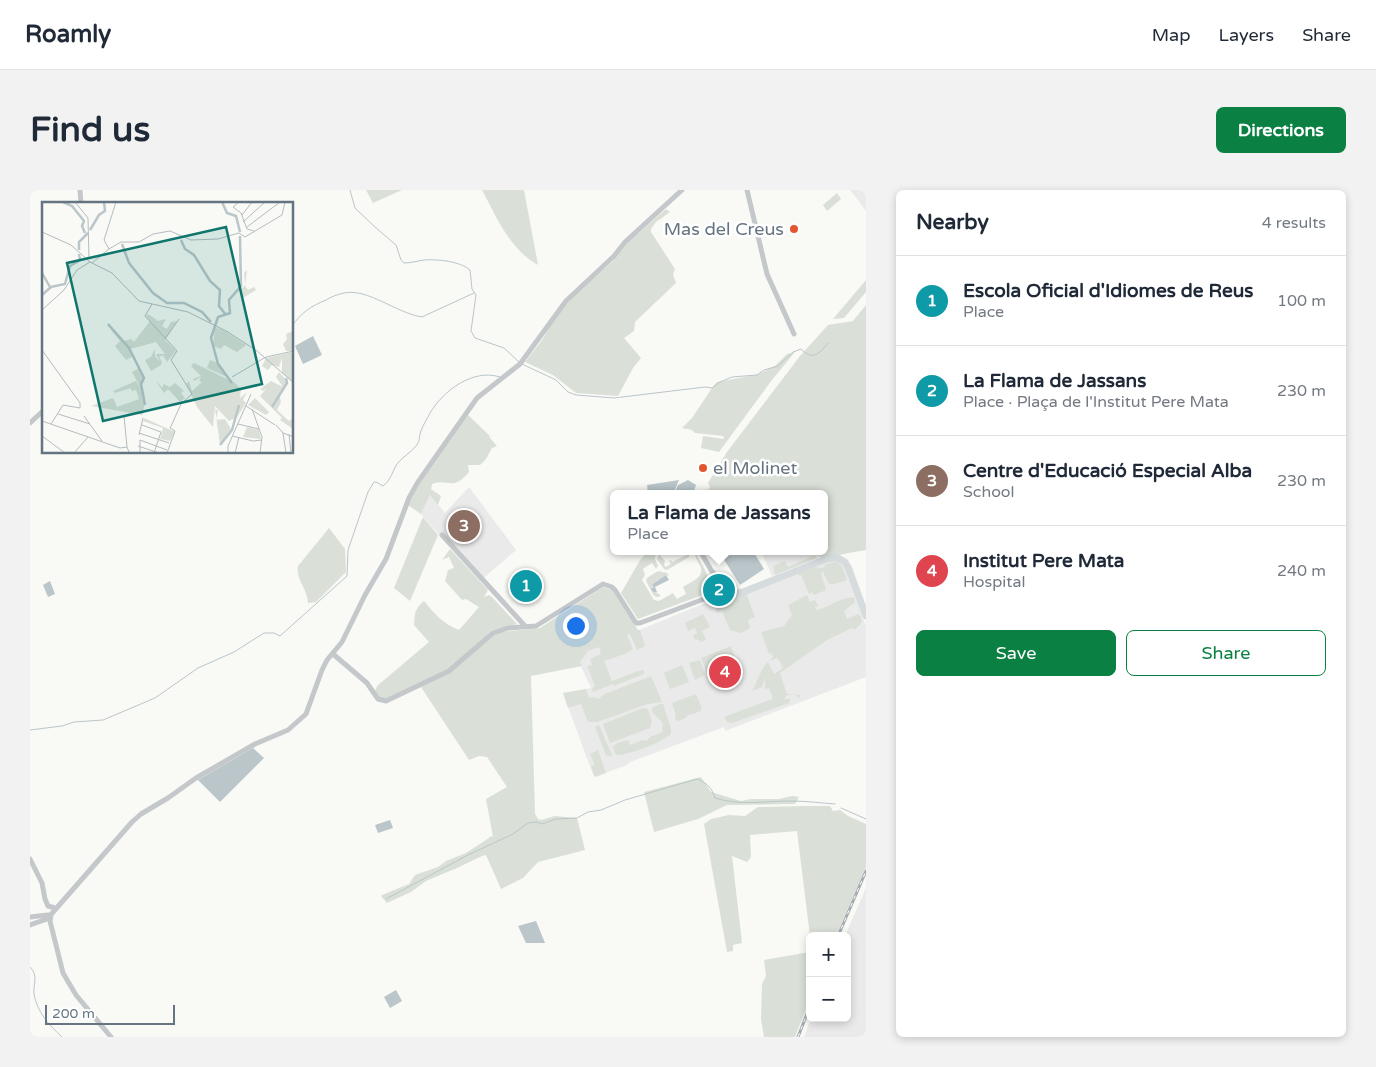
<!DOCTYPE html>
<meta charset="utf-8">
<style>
:root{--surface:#fff;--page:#f2f2f3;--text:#1f2937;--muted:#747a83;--line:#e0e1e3;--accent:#0b8043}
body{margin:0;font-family:"Varela Round",sans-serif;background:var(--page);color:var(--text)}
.controls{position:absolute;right:15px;bottom:15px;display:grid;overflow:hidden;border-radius:8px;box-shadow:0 2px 8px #0003}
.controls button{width:45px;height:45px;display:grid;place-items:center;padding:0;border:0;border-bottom:1px solid var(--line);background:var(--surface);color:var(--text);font:25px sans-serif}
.scale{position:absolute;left:15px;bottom:12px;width:130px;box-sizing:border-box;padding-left:5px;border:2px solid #647481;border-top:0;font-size:14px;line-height:18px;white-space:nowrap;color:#647481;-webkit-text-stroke:4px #fff;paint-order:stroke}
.you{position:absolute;left:545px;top:435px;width:18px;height:18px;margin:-12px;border:4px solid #fff;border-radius:50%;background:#1a73e8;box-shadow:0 0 0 8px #1a73e833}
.badge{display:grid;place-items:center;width:32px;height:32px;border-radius:50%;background:var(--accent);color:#fff;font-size:16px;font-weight:700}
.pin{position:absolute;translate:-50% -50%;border:2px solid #fff;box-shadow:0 1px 5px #0006}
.popup{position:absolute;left:580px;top:300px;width:218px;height:65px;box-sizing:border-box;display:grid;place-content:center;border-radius:8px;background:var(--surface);filter:drop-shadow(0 1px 4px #0005);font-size:16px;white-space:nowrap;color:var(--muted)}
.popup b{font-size:19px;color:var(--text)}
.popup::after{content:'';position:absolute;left:50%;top:100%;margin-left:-10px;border:10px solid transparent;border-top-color:var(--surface)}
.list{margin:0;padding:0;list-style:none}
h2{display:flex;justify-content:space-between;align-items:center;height:65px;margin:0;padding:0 20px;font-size:21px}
h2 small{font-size:16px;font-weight:400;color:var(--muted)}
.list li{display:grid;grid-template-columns:32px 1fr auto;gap:15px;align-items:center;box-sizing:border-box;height:90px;padding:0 20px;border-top:1px solid var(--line)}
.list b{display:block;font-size:19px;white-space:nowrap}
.list p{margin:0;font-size:16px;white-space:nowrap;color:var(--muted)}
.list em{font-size:16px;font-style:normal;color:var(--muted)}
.actions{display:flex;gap:10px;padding:15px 20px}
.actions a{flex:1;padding:11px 0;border:1px solid var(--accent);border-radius:8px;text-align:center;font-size:18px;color:var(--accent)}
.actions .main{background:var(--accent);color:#fff}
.map{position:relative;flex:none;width:836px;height:847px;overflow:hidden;border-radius:8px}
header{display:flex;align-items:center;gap:30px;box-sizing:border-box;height:70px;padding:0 25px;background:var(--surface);border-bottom:1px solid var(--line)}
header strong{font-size:24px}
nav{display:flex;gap:28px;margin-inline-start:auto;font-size:18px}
.intro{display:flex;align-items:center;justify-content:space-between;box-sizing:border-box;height:120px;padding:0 30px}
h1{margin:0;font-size:35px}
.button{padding:12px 22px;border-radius:8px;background:var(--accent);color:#fff;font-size:18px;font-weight:700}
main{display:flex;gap:30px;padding:0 30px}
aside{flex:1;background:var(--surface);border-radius:8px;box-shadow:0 2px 8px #0003}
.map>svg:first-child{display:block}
.built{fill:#e9eae9}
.green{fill:#dae0d7}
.water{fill:#bac6ca}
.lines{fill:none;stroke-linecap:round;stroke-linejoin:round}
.stream{stroke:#bac6ca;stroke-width:1}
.street{stroke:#c4c8cb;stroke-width:5}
.secondary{stroke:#d6dbde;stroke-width:7}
.rail-casing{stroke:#a5abb1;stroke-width:3}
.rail{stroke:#fff;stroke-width:1;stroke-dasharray:4;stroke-linecap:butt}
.poi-dot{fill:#e2552d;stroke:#fff;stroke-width:2}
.labels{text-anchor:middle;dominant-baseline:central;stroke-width:5;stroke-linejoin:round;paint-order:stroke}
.poi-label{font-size:18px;fill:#647481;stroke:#fff;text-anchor:end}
.inset-river{fill:none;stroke:#bac6ca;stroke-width:2.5}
.inset-road{fill:none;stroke:#b4bcc0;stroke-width:1}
.view{fill:#0f766e;fill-opacity:0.15;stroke:#0f766e;stroke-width:2.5}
.inset-edge{fill:none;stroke:#647481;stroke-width:2.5}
</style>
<header>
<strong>Roamly</strong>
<nav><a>Map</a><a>Layers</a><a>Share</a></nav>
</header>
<div class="intro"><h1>Find us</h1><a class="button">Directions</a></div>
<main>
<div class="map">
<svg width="836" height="847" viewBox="0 0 836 847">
<rect width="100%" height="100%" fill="#f9f9f6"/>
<path class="built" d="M820,0H836V21L828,10Z
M439,297L486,360L450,391L391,324L400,305L415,323Z
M731,361H787L790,367L742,386Z
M805,368L813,372L836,436V487L695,541L694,537L600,572L597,575L564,587L533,503L561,498L549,472L558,461L675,413L687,415Z
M836,698V847H774L781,828H817V746H815Z"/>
<path class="green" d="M336,0H372L343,13Z
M452,0H494L508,75C480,60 466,26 452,0Z
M807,3L811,9L797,21L793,15Z
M636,19L640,22L626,32L621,39V42L645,79L643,85L646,93L605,132L604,141L594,148L611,168L603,178L588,206L546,203L523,185L495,172L512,150L525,128L546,103L582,72L598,52Z
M836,90V102L814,128L803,129Z
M836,115V360C820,362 806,367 790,367L787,361H794V304H756L754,301L746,304H738L736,300L731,302V304H724L723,301L714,304H671L680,298L678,293L697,262L770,166L798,135L823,131Z
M765,162L742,190L689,262L671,258L673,246L694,249L693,246L665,243L662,240L652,238L662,228L682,198L687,192L726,185L745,176L757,164Z
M438,225L459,245L460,248L467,256L462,258L456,269L450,275H438L439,282C422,302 420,288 402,294L401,299L411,306L408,315L400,305L391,324L378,315L391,292Z
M393,327L408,345L380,411L364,398Z
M435,336L447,342L442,354L429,348Z
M299,338L315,359L316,382L286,412L278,413C278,400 265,388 268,376Z
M420,359L458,400L454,407L459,405L462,407L487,434L461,441L417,481L357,509H350L345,501L347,496L399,452L384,435C385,423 384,420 394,411C405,424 413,434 429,440L449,417L436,409L432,410L415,391L418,380L424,378L419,367L412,370Z
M618,361H626L625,369L628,376L626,379L622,373L613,379L615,385L612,390L624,410L629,411L643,403L647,409L656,404L653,397C662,391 677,387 669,374C667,370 665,367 665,362C673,376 687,394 670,406L608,429L591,403L610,370Z
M660,363L659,367L637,380L634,379L627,369L629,364L635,371L634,375L636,377L641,374L639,371L641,370L642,372Z
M785,365L787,368L745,385L743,376L755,371L758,377Z
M806,371L812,376L817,390L805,394H799L793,382L791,383L796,400L784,405L782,402L779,404L771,385L769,386L768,383L784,377L792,378L795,377L794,375Z
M628,381L637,383L639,386L636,385L622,394L625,401L631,406L627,407L624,406L616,391L617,388Z
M573,397L582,400L608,440H610L615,456L607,460L600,444L597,445L603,459L595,464L574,471L582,491L608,481L614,480V484L584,496L583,494L563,502L562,498L565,496L557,476L562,475L560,469L571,464L569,457L558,461L550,472L552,476L501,486L505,624L508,629L511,630L525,626L547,628L555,660L508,672L493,688L471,699L456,665L452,666L427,678L396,691L381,702L357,713L351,706L352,705L379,694L385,685L408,677L416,671L436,663L459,648L461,646L463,647L456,609L477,597L457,567L449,566L439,570L391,497L403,490L459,449L470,442L510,438Z
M716,403L725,427L718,430L720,438L711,443L700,440L692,421L687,423L685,417L682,418L680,413L687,415Z
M777,405L780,412L785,410L788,416L785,417L786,420C799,418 813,405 825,408L824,413L814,421L817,429L828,424L831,427L832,432L828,437L824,440L822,438L797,450L750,483L757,504L770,505L769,508L766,505H757L754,509H760L759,513L702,533L697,532L694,527L743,509L739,498L735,499V488L732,497L722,501C727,492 732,477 738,472L744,484L753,478L750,472L751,470L749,471L747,468L739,471L743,467L742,463L739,464L731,442L754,436L762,425L758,415Z
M673,424L680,437L672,441L676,450L670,452L669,449L665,450L663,445L667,443L665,438L658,441L655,433Z
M701,456L707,474L678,485L671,468Z
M670,470L675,485L665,490L659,473Z
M652,475L659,492L640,499L634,483Z
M621,486L632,512L618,514L567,532H558L551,514L538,518L533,503L556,499L559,508L564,507L568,509L575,504Z
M666,504L672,519L670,520L671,522L669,521L663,524V525L661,524L657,526V527L649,531L646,530L645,526L646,525L642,513Z
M630,514H633L641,538V544C633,552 597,566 586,565L583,557L587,553L598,550L600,555L613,550L617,551L620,547L633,542L632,537L633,533L622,522V518Z
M613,518L618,519L622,531L620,538L580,553L573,534Z
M569,535L582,565L581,567L576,565L565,537Z
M568,560L576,583L565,587L561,576L565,575L560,564Z
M671,587L681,602L711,611L721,609H749L762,606L769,607L765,614L697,615L668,629L624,642L614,602Z
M776,616H800L803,621L810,620L818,626L836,634V677L806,746H780L767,641L720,645L721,667L717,672L702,666L712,753L703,755V761L697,762L674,634L681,629L699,625L715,626L728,617Z
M780,762V809L765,847H734L731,829L732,794L736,786L734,770Z"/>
<path class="water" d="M283,146L292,165L273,174L265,156Z
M649,290L643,304H618L617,295Z
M658,290L666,295L663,304H644L648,295Z
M702,361H723L734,379L710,395L693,368Z
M636,385L639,390L625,397L627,402H623L621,398H624L622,394L624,393Z
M20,391L25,404L18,407L13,395Z
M223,558L234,568L190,612L168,590Z
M360,630L363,638L348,643L345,635Z
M506,731L515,753H496L488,736Z
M366,800L372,811L360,818L354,807Z"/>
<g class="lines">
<path class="stream" d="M320,0L325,18L345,37L366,55L371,70L374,73C381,73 387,71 394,70C407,69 430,71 440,80L442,99L446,105L441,141L445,148L474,158L489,172
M262,136C271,123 281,116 296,110C301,107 308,104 314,103C338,98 366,123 392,127L444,103
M492,174L526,190L538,202L546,205L584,208L675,197L682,198L690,192L702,187L727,185L734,180L748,176L763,162L771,159C783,171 789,164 798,153
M13,245H14
M0,540L32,536L44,532L73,530L125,508L168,478L204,462L234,443H244L250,446L317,386L318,360L338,302L344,292H346L353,296C361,290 362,282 367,274C372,267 382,262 387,255C390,251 389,245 391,241C393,235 397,229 400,223C413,201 443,178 470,187
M811,618L836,629
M356,709L438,665L483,644L498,633L507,632L512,634L526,629L547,628L558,622L571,620L595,610L667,589C677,593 682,598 685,608C710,616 736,611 762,611C776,611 791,613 805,614
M0,777C9,786 3,793 4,804C7,822 19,835 32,847"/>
<path class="street" d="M50,0L51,14
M717,0L737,84L764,144
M0,233L14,220
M412,345L495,436
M670,361L681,380L691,392
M674,409L685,393H693L697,400L694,406L688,408L682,405L681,400
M303,464L337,493L348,509L356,511L419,481L463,443L478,438L506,436L573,394L582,397L585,400L606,433H610L674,409L687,408
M0,669L12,693L15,709L18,716L25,718
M21,726L20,731L33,783L46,805L81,847
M0,727L18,725
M0,735L17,729L102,632L111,624L138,608L166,588L225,554L258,540L276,524L292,480L297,470L312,452L335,405L356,369L379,308L388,292L447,208L490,174L536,111L584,66L595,52L652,0"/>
<path class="secondary" d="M695,405L713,402L796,369L806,367L815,372L818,377L836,426"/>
<g class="rail-casing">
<path id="rail" d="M808,746L836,681
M768,847L780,816"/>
</g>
<use href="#rail" class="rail"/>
</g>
<g class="poi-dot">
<circle cx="764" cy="39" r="5"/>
<circle cx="673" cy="278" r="5"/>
</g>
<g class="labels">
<g class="poi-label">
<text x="754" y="39">Mas del Creus</text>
<text x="683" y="278" text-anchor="start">el Molinet</text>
</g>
</g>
<g transform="translate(12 12)">
<rect width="251" height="251" fill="#f9f9f6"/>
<path d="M205,68L203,84L206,88L212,85L214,88L201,96L197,90L203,83L202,71ZM106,112L116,119L124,117L120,124L125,127L129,120L135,119L123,138L134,149L125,160L121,153L117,155L120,160L119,163L109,169L103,158L109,155L113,147V154L118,160L114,152H123L114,140L88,147L90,155L84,158L73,144L78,139L65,123L82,139L89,137L92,140L108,119L104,114ZM173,125L183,129L204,143L195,150L182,143L179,147L171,144ZM251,129V149H244L241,142L245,137L244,132ZM251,150V181L240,171V156L237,165L230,163L226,168L220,164L224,156ZM168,158L178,162L187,176L165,166ZM152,161L193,181L199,187L198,196L205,190L201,198L204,201L195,215L187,219L173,204L171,225L155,205L144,182L147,179L150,189L160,180L157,179L159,175L152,179L151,177L159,174L149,164ZM97,166L103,176L100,183L103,196L101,213L49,204L71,196L75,205L97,197L94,188L89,189V186L73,191L71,189L94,179L100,188L90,170ZM237,170L246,180L237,192L239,200L235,208L247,219L251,216V227L238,218L240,216L218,194L225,186L221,189L218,187L229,179L241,185L234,175ZM114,179L121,186V182L128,185L133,181L142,189L139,191L143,196L138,200L126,187L122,191ZM213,196L227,210L224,213L206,203ZM173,207L176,208L174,218L183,217L189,227L178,242ZM102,216L133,230L128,239L118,237L121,226L101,219ZM205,225L217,228L219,237L201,235Z" fill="#dae0d7"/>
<path class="inset-river" d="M21,0L30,4L42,19L40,24L43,31M180,0L185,11L194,14L198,30M48,28L57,13L63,9L62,0M139,38L143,47L152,53L168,79L178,88L177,104L184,113M80,42L87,61L111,91L125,101H142L160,110L169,120M37,48V40L46,31M0,71L8,85M0,93L9,85L23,82L28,64L38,58L37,52M66,122L87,146L102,176L99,182L103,203M190,181L176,162L169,136L176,115L188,111L187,98L199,84L198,34M230,205L245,181L244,176M178,243L190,228L197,203"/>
<path class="inset-road" d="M33,0L46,16L47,57M197,0L191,5L199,11L205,27L212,29M200,13L210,0M201,20L223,0M205,25L238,0M0,30L29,43L48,60L70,71L97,99L146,110L186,130L215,149L252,181M67,47L79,40H97L111,32L128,29L149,38L176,37L197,31L203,35L240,13L243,0M50,61L67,47L62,38L74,0M110,102L103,114L135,149L129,158L150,192L139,202L130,222L128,226L133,229L125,251M0,108L22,88L35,68L48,60M123,137L137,117M0,148L38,201V206M190,175L224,155L252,149M204,204L233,223M210,207L220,235L218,251M16,212L48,222M42,214L60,239M82,214L85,245M0,219L78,246L85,245L87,250M9,222L21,203L38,206M196,222L217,227M100,223L119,230L112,251M234,223L241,231L252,235M97,231L127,241M241,231L244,251M247,232L249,251M97,233L101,216M0,234L23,251M190,234L211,239L220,238M96,244L117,251M32,251L46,235M98,251V238L125,248M186,251V244L209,192M193,251L197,235"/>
<path class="view" d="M184,25L220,182L61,219L25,61Z"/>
<rect width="251" height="251" class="inset-edge"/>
</g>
</svg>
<div class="controls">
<button>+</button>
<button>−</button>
</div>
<div class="scale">200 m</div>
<div class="you"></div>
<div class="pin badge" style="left:496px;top:396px;background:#0f9aa8">1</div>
<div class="pin badge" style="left:689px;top:400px;background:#0f9aa8">2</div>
<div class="popup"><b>La Flama de Jassans</b>Place</div>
<div class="pin badge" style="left:434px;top:336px;background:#8d6e63">3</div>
<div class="pin badge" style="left:695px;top:482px;background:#e0444e">4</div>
</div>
<aside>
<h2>Nearby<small>4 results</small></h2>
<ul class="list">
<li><span class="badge" style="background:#0f9aa8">1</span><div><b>Escola Oficial d'Idiomes de Reus</b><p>Place</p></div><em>100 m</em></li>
<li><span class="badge" style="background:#0f9aa8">2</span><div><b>La Flama de Jassans</b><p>Place · Plaça de l'Institut Pere Mata</p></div><em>230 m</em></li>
<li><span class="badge" style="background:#8d6e63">3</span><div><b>Centre d'Educació Especial Alba</b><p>School</p></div><em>230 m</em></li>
<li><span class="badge" style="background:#e0444e">4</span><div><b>Institut Pere Mata</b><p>Hospital</p></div><em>240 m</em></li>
</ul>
<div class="actions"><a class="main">Save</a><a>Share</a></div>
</aside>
</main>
